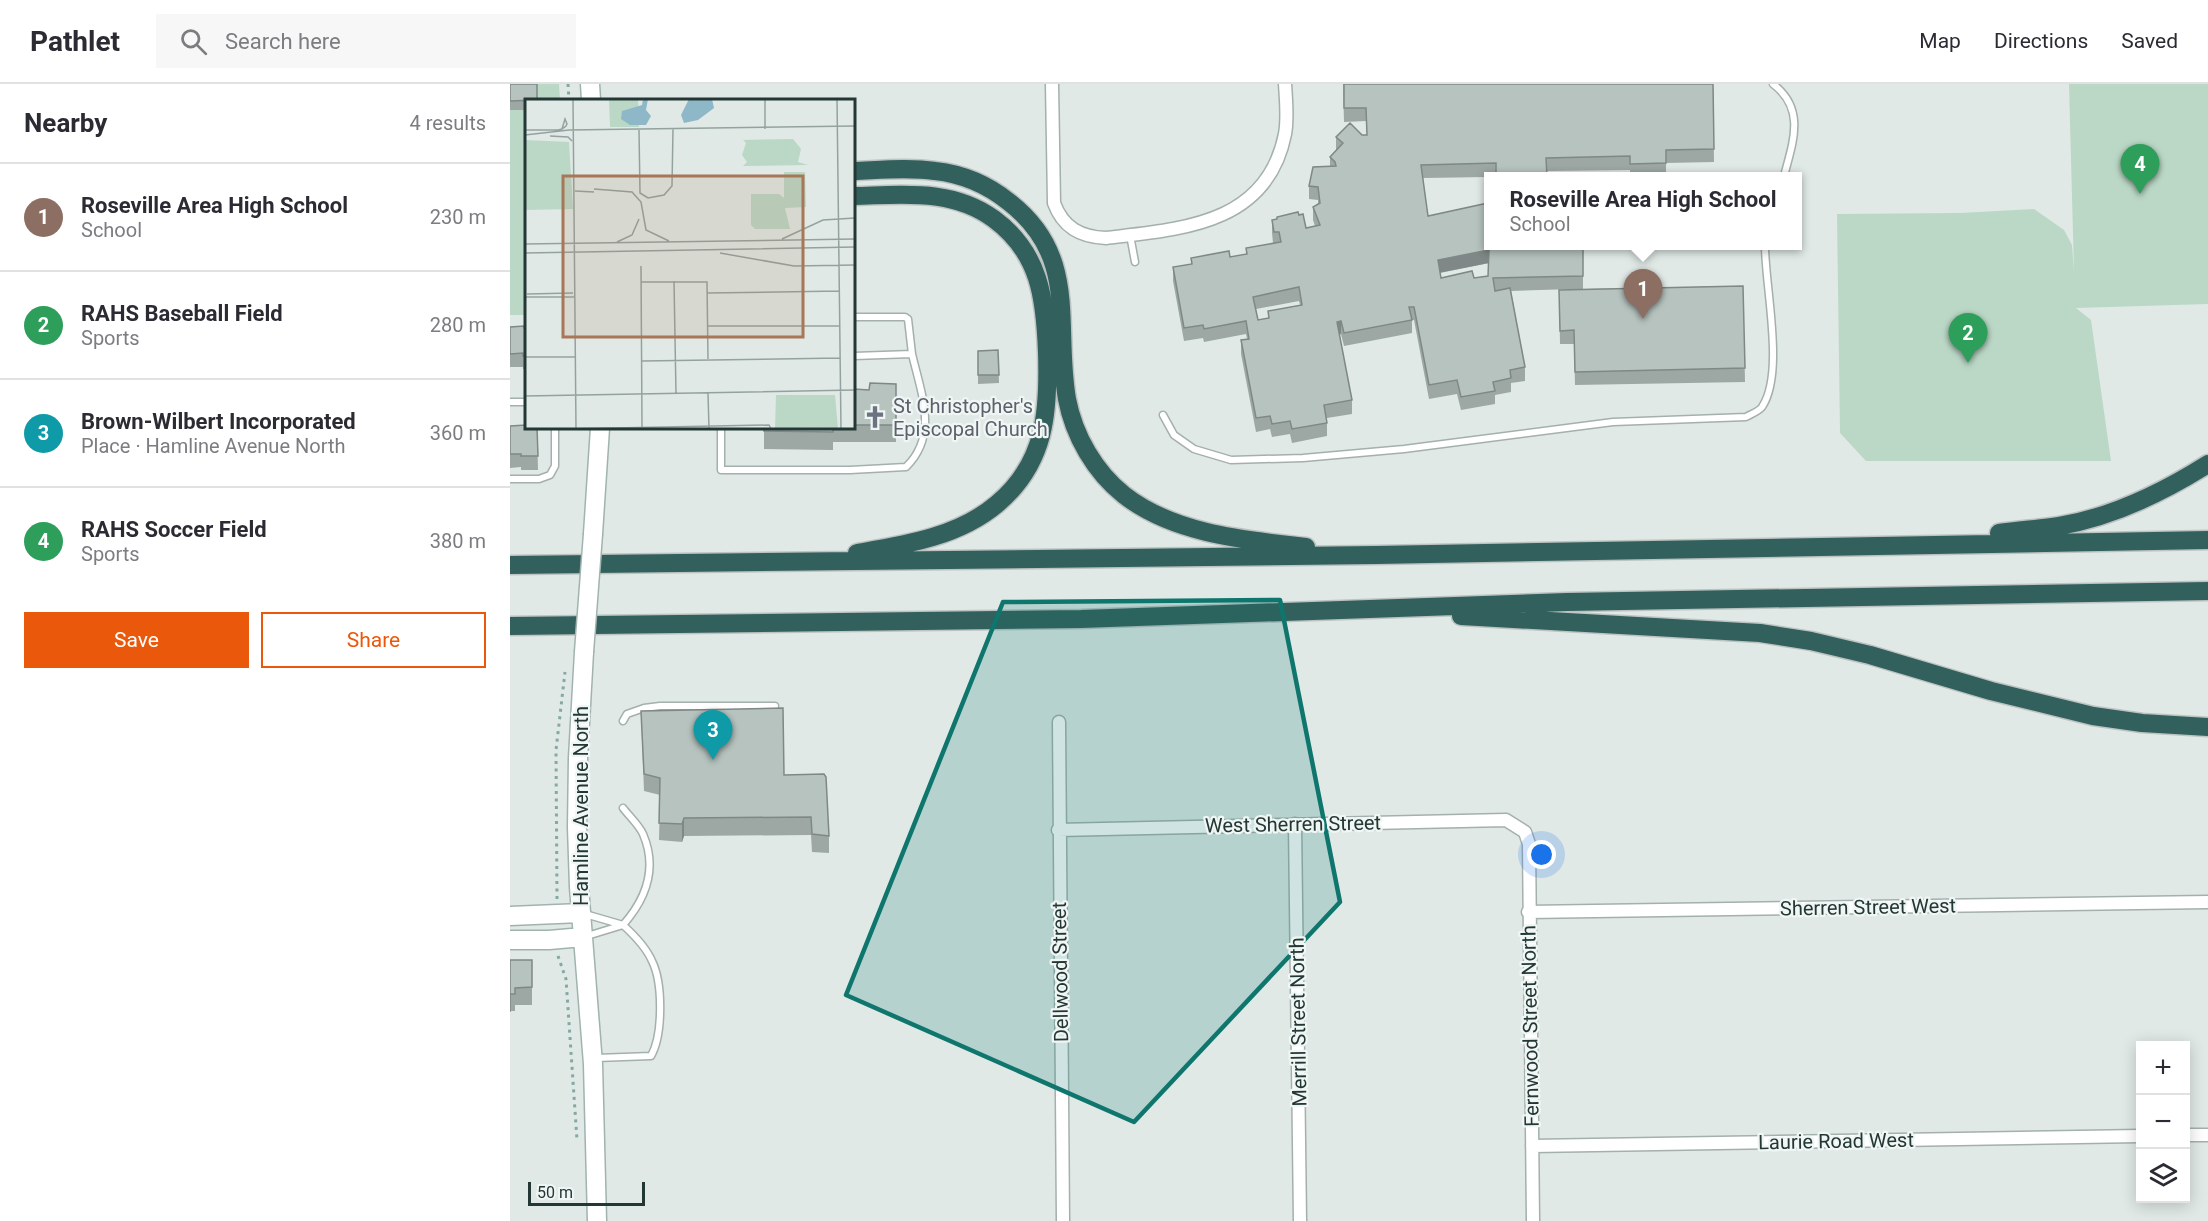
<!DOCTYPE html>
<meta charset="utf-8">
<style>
:root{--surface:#fff;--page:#f7f7f7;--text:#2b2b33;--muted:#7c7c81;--line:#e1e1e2;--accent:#ea580c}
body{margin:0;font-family:Roboto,sans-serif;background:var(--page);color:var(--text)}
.controls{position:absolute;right:18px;bottom:18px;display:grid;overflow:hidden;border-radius:0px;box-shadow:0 3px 15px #0003}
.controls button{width:54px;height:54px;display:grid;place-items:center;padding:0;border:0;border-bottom:2px solid var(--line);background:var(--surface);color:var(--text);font:30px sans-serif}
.scale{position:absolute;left:18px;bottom:15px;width:117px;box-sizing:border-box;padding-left:6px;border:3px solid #233734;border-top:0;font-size:16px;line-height:21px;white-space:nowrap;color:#233734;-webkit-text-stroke:4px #f0f6f4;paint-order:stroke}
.you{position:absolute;left:1032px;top:771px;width:21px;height:21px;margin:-15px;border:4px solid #fff;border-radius:50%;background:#1a73e8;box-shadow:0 0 0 9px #1a73e833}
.badge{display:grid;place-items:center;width:39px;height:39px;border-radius:50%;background:var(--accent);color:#fff;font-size:20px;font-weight:700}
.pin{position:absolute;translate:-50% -50px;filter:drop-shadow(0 2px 3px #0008)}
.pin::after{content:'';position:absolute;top:32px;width:21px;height:18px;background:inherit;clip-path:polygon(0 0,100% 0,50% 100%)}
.popup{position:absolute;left:974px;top:88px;width:318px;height:78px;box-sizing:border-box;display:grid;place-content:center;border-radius:0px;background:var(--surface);filter:drop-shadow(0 2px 4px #0005);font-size:20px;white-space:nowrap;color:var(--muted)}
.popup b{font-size:22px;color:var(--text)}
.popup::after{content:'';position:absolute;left:50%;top:100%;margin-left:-12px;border:12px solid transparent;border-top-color:var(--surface)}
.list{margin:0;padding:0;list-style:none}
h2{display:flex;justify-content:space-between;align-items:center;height:78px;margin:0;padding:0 24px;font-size:26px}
h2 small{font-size:20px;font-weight:400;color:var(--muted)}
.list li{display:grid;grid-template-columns:39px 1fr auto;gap:18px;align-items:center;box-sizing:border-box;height:108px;padding:0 24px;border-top:2px solid var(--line)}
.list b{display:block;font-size:22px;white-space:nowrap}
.list p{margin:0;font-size:20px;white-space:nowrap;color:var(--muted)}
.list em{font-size:20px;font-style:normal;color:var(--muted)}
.actions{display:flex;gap:12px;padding:18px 24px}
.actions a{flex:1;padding:14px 0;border:2px solid var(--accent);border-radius:0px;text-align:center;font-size:21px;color:var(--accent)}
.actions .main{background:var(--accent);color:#fff}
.icon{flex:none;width:33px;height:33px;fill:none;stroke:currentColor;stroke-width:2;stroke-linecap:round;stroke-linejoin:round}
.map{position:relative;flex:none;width:1698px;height:1137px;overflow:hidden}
header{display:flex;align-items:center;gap:36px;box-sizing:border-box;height:84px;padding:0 30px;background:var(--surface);border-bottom:2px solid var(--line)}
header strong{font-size:28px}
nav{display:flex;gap:33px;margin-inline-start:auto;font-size:21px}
.search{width:420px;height:54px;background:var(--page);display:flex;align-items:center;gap:15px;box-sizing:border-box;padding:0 21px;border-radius:0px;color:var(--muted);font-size:22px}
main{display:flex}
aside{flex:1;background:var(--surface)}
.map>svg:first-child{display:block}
.green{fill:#bbd8c6}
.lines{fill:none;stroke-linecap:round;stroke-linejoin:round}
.lane-casing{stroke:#a4b0ad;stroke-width:9}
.street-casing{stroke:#a4b0ad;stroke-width:15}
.secondary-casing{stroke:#a1b3af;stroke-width:21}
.highway-casing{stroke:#bdc3c2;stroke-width:21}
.path{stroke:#84a9a2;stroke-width:3;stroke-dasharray:3 4.5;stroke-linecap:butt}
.lane{stroke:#fff;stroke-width:6}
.street{stroke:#fff;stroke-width:12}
.secondary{stroke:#fff;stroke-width:18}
.highway{stroke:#32605c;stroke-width:18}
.secondary-bridge-casing{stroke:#a1b3af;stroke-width:21;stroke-linecap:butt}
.secondary-bridge{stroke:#fff;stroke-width:18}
.wall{fill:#9da8a4;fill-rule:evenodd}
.shaded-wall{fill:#7f8886}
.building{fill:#b6c3bf;stroke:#7f8886;stroke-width:1.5;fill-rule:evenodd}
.marked{fill:#0f766e;fill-opacity:0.2;stroke:#0f766e;stroke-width:4.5;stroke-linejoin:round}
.labels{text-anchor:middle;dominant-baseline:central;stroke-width:4.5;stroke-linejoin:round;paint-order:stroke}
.worship-label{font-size:20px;fill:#5b616d;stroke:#f0f6f4;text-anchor:start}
.street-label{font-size:20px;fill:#233734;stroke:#f0f6f4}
.inset-road{fill:none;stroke:#94a29f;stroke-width:1.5}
.view{fill:#a87757;fill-opacity:0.15;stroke:#a87757;stroke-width:3}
.inset-edge{fill:none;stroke:#233734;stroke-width:3}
</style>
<header>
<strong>Pathlet</strong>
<div class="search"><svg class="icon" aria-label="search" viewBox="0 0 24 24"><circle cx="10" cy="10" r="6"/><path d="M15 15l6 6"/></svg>Search here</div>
<nav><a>Map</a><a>Directions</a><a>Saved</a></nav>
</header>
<main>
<aside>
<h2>Nearby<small>4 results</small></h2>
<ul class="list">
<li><span class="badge" style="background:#8d6e63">1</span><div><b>Roseville Area High School</b><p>School</p></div><em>230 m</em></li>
<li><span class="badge" style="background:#2e9e5b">2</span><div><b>RAHS Baseball Field</b><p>Sports</p></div><em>280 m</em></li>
<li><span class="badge" style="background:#0f9aa8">3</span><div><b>Brown-Wilbert Incorporated</b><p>Place · Hamline Avenue North</p></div><em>360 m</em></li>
<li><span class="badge" style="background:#2e9e5b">4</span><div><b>RAHS Soccer Field</b><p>Sports</p></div><em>380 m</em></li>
</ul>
<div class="actions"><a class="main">Save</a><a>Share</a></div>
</aside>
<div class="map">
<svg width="1698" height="1137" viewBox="0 0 1698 1137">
<rect width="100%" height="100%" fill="#e0e9e6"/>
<path class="green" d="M0,0H49L50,16H16V231H0Z
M1559,0H1698V220L1566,224L1581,236L1601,377H1356L1330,349L1327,130L1450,129L1524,125L1554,146L1562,161L1564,187Z"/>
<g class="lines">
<g class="lane-casing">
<path id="lane" d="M1263,0C1296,25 1283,58 1274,92
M620,151L625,178
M344,233H395L398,235L402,270L344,272
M0,318H16
M653,331L664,351L684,365L721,376L793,374L894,365L1103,338L1236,333C1241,330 1248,328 1252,323C1275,289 1255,203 1255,162
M211,344V386H340L396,383C429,351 411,309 402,270
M0,395H29L40,391L45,382V344
M113,637L117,630L134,624L150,622H265
M75,830L113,841L77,852
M86,974L141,972C153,951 153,899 142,877C136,863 124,851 113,841C136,815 148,785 133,750C129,741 119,732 113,724"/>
</g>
<g class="street-casing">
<path id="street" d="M542,0L544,119C553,144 571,153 596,154C671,145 757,141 775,50C778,35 776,16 775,0
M549,638L553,1137
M785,740L790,1137
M548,746L996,736L1015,748L1019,760L1023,1137
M1018,828L1698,818
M1676,1051H1698
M1022,1062L1630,1052"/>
</g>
<g class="secondary-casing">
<path id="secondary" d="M80,0L81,16
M83,450L90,344
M74,568L68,674L67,743L69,803L83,980L87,1137
M0,832L71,829
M0,856H39L73,853"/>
</g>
<g class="highway-casing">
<path id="highway" d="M344,87C370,86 399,83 425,87C453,90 478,101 499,118C570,173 544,241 557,315C564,352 585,388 614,411C664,450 735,456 796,463
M344,112C392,111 442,104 484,135C530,169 535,214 537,268C539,327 536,379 487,420C448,453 394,461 347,469
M1489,449C1509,446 1529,445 1549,442C1603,433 1652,409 1698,380
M0,481L866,471L1698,456
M951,532L1250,549L1301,557L1360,571L1481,607L1583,632L1632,639L1698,643
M0,542L571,535L1057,518L1698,507"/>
</g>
<path class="path" d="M58,0L59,16
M47,815L46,666L55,588
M48,872L56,895L67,1056"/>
<use href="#lane" class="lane"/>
<use href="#street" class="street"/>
<use href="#secondary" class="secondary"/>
<use href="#highway" class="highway"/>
<g class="secondary-bridge-casing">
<path id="secondary-bridge" d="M74,568L83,450"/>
</g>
<use href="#secondary-bridge" class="secondary-bridge"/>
</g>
<path class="wall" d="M0,0L16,16V26H0Z
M833,0H1203L1204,78L1156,79V93H1120V86L1037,87V92L1072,93H978L913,94L918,132L1073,162V205L1233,202L1235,298L1065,301L1064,260H1050L1049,206L1063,205L1001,207L1015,283V297L1001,299V308L985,311V320L951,326L947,310L919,315L904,236H902V249L834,262L831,250L829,251L842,316V330L817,334V352L782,359L780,350L762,353L760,345L746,348L731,270V256L737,255L736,250L694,258L693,254L674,257L663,197V183L681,180V174L720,173L736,170V164L763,159L762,149V136L789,131L796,144L805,142L803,136V123L808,120V116L799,115V102L820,82V73L826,66V53L857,51L856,37L834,38ZM979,179L978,192L964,194H931L930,189ZM789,217L790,221L758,227V234L748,236L746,225Z
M0,243L16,244V285H13V283H0Z
M488,266L489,299L468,300V267Z
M386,300V358H323V366L254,365V344H344V305L359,306Z
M0,342L27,344L28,386H11V383L0,384Z
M131,627L274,691L319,752V769L302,768L301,751L174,752L172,758L149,756L150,711L134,707Z
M0,876H22V921H5V927H0V946Z"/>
<path class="shaded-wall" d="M979,166V179L928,189V176Z
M831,237V250L827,251V238Z
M174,734V752L172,758V740Z"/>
<path class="building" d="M0,0H27V16L0,17Z
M834,0H1203L1204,65L1156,66V79L1120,80V72L1036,74L1037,92H1072V93H986V79L911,81L918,132L978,119V162H1073V192L983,194L985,207L1000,204L1015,283L1000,286L1001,294L983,298L985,307L951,313L947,296L919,301L904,223H899L902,236L834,249L831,237L827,238L842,316L814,321L817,339L782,345L780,337L762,340L760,332L746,334L731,256L739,255L736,237L694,245L693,241L674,244L663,183L682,180L681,174L719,167L720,173L737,170L736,164L771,158L769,148H764L762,136L767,135V133L788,128L789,131L793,130L796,144L810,141L803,123L810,119L808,103L799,102L803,83L826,82L825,78L820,73L833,59L826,53L840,39L852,51H857L856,24H834ZM979,166L978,192L964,194L962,187L931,194L928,176ZM789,203L792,221L758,227L759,234L748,236L743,213Z
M1233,202L1235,284L1065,288L1064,246L1050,247L1049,206Z
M14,242V244H16V272H13V269L0,270V243Z
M488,266L489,291H468V267Z
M360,299L386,300V341H344V305L359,306Z
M16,341V344H27L28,372H11V370H0V342Z
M254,344H323V348L254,347Z
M273,624L274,691L314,690L316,693L319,752L302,750L301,733L174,734L172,740L149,739L150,694L134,690L131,627Z
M0,876H22V903L5,904V910H0V928Z"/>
<path class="marked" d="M770,516L830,818L624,1038L336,911L493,518Z"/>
<defs>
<g id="church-bare" transform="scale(1.8)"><path d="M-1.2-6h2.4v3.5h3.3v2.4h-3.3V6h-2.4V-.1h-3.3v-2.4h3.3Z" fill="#6b7280" stroke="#f0f6f4" stroke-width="2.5" paint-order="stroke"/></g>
</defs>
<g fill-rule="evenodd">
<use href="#church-bare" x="365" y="333"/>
</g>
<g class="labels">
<g class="worship-label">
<text x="383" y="322">St Christopher's<tspan x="383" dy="23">Episcopal Church</tspan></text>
</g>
<g class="street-label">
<text transform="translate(71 722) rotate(-90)">Hamline Avenue North</text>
<text transform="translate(783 740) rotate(-1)">West Sherren Street</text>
<text transform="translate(1358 823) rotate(-1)">Sherren Street West</text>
<text transform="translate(550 888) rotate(-91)">Dellwood Street</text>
<text transform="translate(788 938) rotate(-91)">Merrill Street North</text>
<text transform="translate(1020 942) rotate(-91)">Fernwood Street North</text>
<text transform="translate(1326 1057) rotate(-1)">Laurie Road West</text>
</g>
</g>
<g transform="translate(15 15)">
<rect width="330" height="330" fill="#e0e9e6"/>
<path d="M84,0H113L114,28H85ZM268,40L276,50L273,63L283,66L218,67L222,63L217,56L221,44L218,41ZM0,41L44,43L48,110L0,111ZM259,73H280L281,108L260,109L265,130H230L226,126V95H254L259,99ZM251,296H310L313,330H250Z" fill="#bbd8c6"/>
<path d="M118,0H123L121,11L126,17L121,26H105L96,20L97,12L117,6ZM164,0H187L189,9L173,21L159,24L156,16Z" fill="#8eb8c8"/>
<path class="inset-road" d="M48,0L51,330M240,0V30M312,0L316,330M0,31H33L37,30L41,27L42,25L40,20L37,30M114,31L115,94L123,99L139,96L147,87L148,30M0,36L44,31L330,27M25,37L43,38L47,42M69,90L107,93L116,103L121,131L144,142M50,92L69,93M257,140L298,121L330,119M92,143L107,136L114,120M0,145L330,140M0,154L330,148M195,154L269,167L330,166M116,167L117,328M149,182L151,295M116,183H182L183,260M182,194L315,192M2,195L48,194M0,198H49M183,227H315M0,258H51M117,262L315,259M183,294L184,330M0,297L330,291M38,330L244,326L246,330"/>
<path class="view" d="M38,77H278V238H38Z"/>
<rect width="330" height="330" class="inset-edge"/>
</g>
</svg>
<div class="controls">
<button>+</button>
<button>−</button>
<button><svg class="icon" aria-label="layers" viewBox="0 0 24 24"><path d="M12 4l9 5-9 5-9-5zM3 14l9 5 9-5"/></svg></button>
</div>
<div class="scale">50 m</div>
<div class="you"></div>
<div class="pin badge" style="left:1133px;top:235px;background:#8d6e63">1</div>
<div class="popup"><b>Roseville Area High School</b>School</div>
<div class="pin badge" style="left:1458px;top:279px;background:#2e9e5b">2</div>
<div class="pin badge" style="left:203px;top:676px;background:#0f9aa8">3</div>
<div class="pin badge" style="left:1630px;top:110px;background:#2e9e5b">4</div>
</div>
</main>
